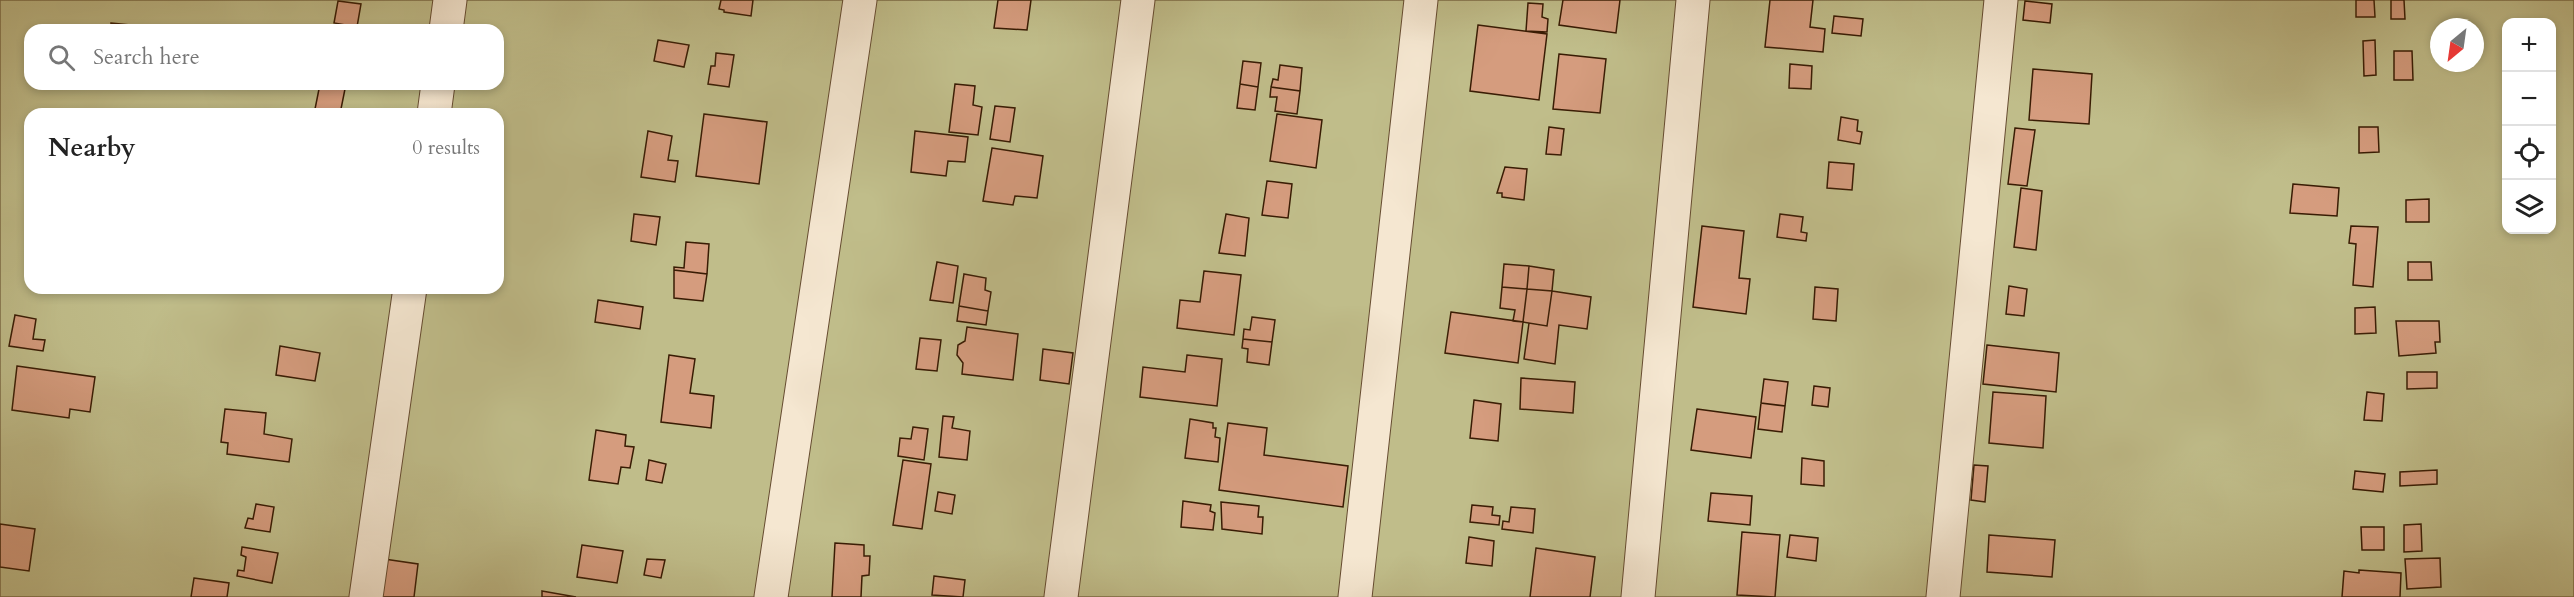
<!DOCTYPE html>
<meta charset="utf-8">
<style>
:root{--surface:#fff;--page:#f2f2f2;--text:#222;--muted:#767676;--line:#e0e0e0}
body{margin:0;font-family:Cardo,serif;background:var(--page);color:var(--text)}
.controls{position:absolute;right:18px;top:18px;display:grid;overflow:hidden;border-radius:12px;box-shadow:0 3px 9px #0003}
.controls button{width:54px;height:54px;display:grid;place-items:center;padding:0;border:0;border-bottom:2px solid var(--line);background:var(--surface);color:var(--text);font:30px sans-serif}
.compass{position:absolute;left:2430px;top:18px;width:54px;height:54px;border-radius:50%;background:var(--surface);box-shadow:0 3px 9px #0003;rotate:209deg}
.list{margin:0;padding:0;list-style:none}
h2{display:flex;justify-content:space-between;align-items:center;height:78px;margin:0;padding:0 24px;font-size:26px}
h2 small{font-size:20px;font-weight:400;color:var(--muted)}
.icon{flex:none;width:33px;height:33px;fill:none;stroke:currentColor;stroke-width:2;stroke-linecap:round;stroke-linejoin:round}
.map{position:relative;flex:none;width:2574px;height:597px;overflow:hidden}
.search{position:absolute;background:var(--surface);box-shadow:0 3px 9px #0003;left:24px;top:24px;width:480px;height:66px;display:flex;align-items:center;gap:15px;box-sizing:border-box;padding:0 21px;border-radius:18px;color:var(--muted);font-size:22px}
.panel{position:absolute;background:var(--surface);box-shadow:0 3px 9px #0003;left:24px;top:108px;width:480px;height:186px;border-radius:18px}
.map>svg:first-child{display:block}
.green{fill:#c0bd8a;stroke:#7c6c47;stroke-width:1.5;fill-rule:evenodd}
.building{fill:#d59c7e;stroke:#391c04;stroke-width:1.5}
.lines{fill:none;stroke-linecap:round;stroke-linejoin:round}
.minor-casing{stroke:#664c31;stroke-width:35}
.minor{stroke:#f5e7d1;stroke-width:33}
</style>
<div class="map">
<svg width="2574" height="597" viewBox="0 0 2574 597">
<rect width="100%" height="100%" fill="#efdab8"/>
<filter id="stains"><feTurbulence type="fractalNoise" baseFrequency=".00333" numOctaves="4"/><feColorMatrix values="0 0 0 0 .2 0 0 0 0 .09 0 0 0 0 .02 0 0 0 .5 -.17"/></filter>
<radialGradient id="worn" r=".72"><stop offset=".6" stop-color="#630" stop-opacity="0"/><stop offset="1" stop-color="#630" stop-opacity=".3"/></radialGradient>
<path class="green" d="M0,0H2574V597H0ZM2506,22H2552V230H2506ZM2439,27H2475V63H2439ZM30,30H498V84H30ZM30,114H498V288H30Z"/>
<path class="building" d="M721,0H753L751,16L724,12V10L719,9Z
M998,0H1031L1027,30L994,28Z
M1563,0H1620L1616,33L1559,25Z
M1770,0H1813L1810,27L1825,29L1823,52L1765,47Z
M2356,0H2374L2375,17H2356Z
M2391,0H2404L2405,19H2391Z
M338,1L361,4L357,27L334,23Z
M2025,1L2052,4L2050,23L2023,20Z
M1528,3L1543,4L1542,17L1548,19L1547,32L1526,31Z
M1834,16L1863,19L1861,36L1832,33Z
M111,23L159,28L158,30H111Z
M1478,25L1547,34L1539,100L1470,91Z
M658,40L689,45L684,67L654,61Z
M2375,40L2376,75L2364,76L2363,41Z
M2394,51H2412L2413,80H2394Z
M716,53L734,55L729,87L708,84L711,66H715Z
M1559,54L1606,59L1600,113L1553,109Z
M1243,61L1261,63L1258,87L1240,84Z
M1790,64L1812,66L1811,89L1789,88Z
M1280,65L1302,68L1300,91L1271,87L1273,79L1278,80Z
M2033,69L2092,74L2089,124L2029,120Z
M320,84H346L340,114H314Z
M955,84L975,86L973,105L982,107L978,135L949,132Z
M1240,84L1258,87L1255,110L1237,108Z
M1271,87L1300,91L1297,114L1275,111L1277,97H1270Z
M995,106L1015,108L1010,142L990,139Z
M704,114L767,122L759,184L696,176Z
M1277,114L1322,120L1316,168L1270,161Z
M1841,117L1858,120L1857,131L1862,132L1860,144L1838,140Z
M1549,127L1564,129L1561,155L1546,154Z
M2359,127H2378L2379,152L2359,153Z
M2015,128L2035,130L2027,186L2008,184Z
M648,131L672,136L668,160L678,161L675,182L641,177Z
M915,131L968,137L965,162L948,161L946,176L911,172Z
M992,148L1043,156L1037,198L1015,196L1013,205L983,201Z
M1829,162L1854,164L1852,190L1827,188Z
M1505,167L1527,169L1524,200L1502,197V193H1497Z
M1267,181L1292,184L1288,218L1262,215Z
M2293,184L2339,188L2337,216L2290,213Z
M2021,188L2042,191L2036,250L2014,247Z
M2429,199V222H2406V200Z
M634,214L660,217L656,245L631,241Z
M1226,214L1249,218L1245,256L1219,253Z
M1780,214L1803,217L1801,232L1807,233L1806,241L1777,237Z
M1702,226L1744,231L1739,278L1750,279L1746,314L1693,307Z
M2351,226L2378,227L2373,287L2353,285L2356,244L2349,243Z
M686,242L709,244L707,274L674,270V267L684,268Z
M937,262L958,266L953,303L930,300Z
M2408,262H2431L2432,280H2408Z
M1504,264L1529,266L1527,289L1502,287Z
M1529,266L1554,270L1552,291L1527,289Z
M674,270L707,274L703,301L674,298Z
M1204,271L1241,275L1234,335L1177,328L1180,300L1200,302Z
M964,274L986,278L985,290L991,292L988,311L959,306Z
M2009,286L2027,289L2024,316L2006,314Z
M1502,287L1527,289L1523,322L1513,321L1515,310L1500,308Z
M1815,287L1838,289L1836,321L1813,319Z
M1527,289L1552,291L1547,326L1523,322Z
M1552,291L1591,297L1587,329L1559,325L1555,364L1524,359L1529,323L1547,326Z
M598,300L643,307L640,329L595,322Z
M959,306L988,311L986,325L957,321Z
M2375,307L2376,333L2355,334V308Z
M1451,312L1523,322L1518,363L1445,353Z
M15,315L36,319L33,339L45,340L43,351L9,346Z
M1252,317L1275,320L1272,342L1243,339L1244,329L1250,330Z
M2396,321H2439L2440,342H2435L2436,353L2399,356Z
M967,327L1018,334L1013,380L962,374L963,363L957,355L958,345L965,341Z
M920,338L941,340L937,371L916,369Z
M1243,339L1272,342L1269,365L1247,362L1248,349L1242,348Z
M1987,345L2059,353L2056,392L1983,384Z
M280,346L320,353L315,381L276,375Z
M1043,349L1073,353L1069,384L1040,380Z
M669,355L695,359L690,393L714,396L711,428L661,422Z
M1187,355L1222,359L1217,406L1140,397L1143,367L1185,372Z
M17,366L95,377L90,412L70,409L69,418L12,410Z
M2407,372H2437V388L2407,389Z
M1521,378L1575,382L1573,413L1520,409Z
M1764,379L1788,382L1785,406L1761,403Z
M1814,386L1830,388L1828,407L1812,405Z
M1993,392L2046,396L2043,448L1989,443Z
M2367,392L2384,394L2382,421L2364,420Z
M1474,400L1501,404L1498,441L1470,438Z
M1761,403L1785,406L1782,432L1758,429Z
M225,409L266,413L264,434L292,439L289,462L227,454L228,443L221,442Z
M1697,409L1756,417L1751,458L1691,450Z
M943,416L954,417L952,428L970,431L967,460L939,457Z
M1190,419L1213,423V428H1216L1215,437L1220,438L1218,462L1185,458Z
M1228,423L1267,428L1264,455L1348,466L1343,507L1219,490Z
M913,427L928,429L924,460L898,456L900,438L911,439Z
M596,430L626,435L625,446L634,447L630,468L621,467L618,484L589,480Z
M1802,458L1824,461V486L1801,484Z
M649,460L666,464L662,483L646,480Z
M903,460L931,464L922,529L893,525Z
M1974,465L1988,466L1985,502L1971,500Z
M2437,470V484L2400,486V472Z
M2355,471L2385,474L2383,492L2353,489Z
M938,492L955,495L952,514L935,511Z
M1711,493L1752,496L1750,525L1708,521Z
M1183,501L1211,505L1210,511L1215,513L1213,530L1181,527Z
M1221,502L1259,506L1258,517H1263L1262,534L1222,529Z
M256,504L274,507L270,532L245,528L248,518L253,519Z
M1472,505L1493,507L1492,515L1500,516L1499,525L1470,522Z
M1511,507L1535,509L1533,533L1502,529L1503,521L1509,522Z
M0,524L35,529L29,571L0,567Z
M2421,524L2422,551L2404,552V525Z
M2361,527H2384V550H2362Z
M1742,532L1780,535L1775,597L1737,595Z
M1790,535L1818,538L1816,561L1787,557Z
M1989,535L2055,540L2052,577L1987,572Z
M1469,537L1494,541L1492,566L1466,563Z
M835,543L864,545V556H870L869,575L862,576L861,597H832Z
M582,545L623,551L617,583L577,577Z
M242,547L278,553L272,583L237,576L238,570L244,571L246,557L241,555Z
M1536,548L1595,557L1590,597H1530Z
M2440,558L2441,587L2407,589L2405,559Z
M384,559L418,564L414,597H380Z
M647,559L665,560L661,578L644,575Z
M2359,570L2401,573L2400,597H2342L2344,571L2359,573Z
M934,576L965,580L963,597L932,595Z
M194,578L229,583L227,597H191Z
M542,591L576,597H542Z"/>
<g class="lines">
<g class="minor-casing">
<path id="minor" d="M446,30L450,0
M434,114L438,84
M366,597L410,288
M771,597L860,0
M1061,597L1138,0
M1355,597L1421,0
M1638,597L1693,0
M1943,597L2001,0"/>
</g>
<use href="#minor" class="minor"/>
</g>
<rect width="100%" height="100%" filter="url(#stains)"/>
<rect width="100%" height="100%" fill="url(#worn)"/>
</svg>
<div class="controls">
<button>+</button>
<button>−</button>
<button><svg class="icon" aria-label="locate" viewBox="0 0 24 24"><circle cx="12" cy="12" r="6"/><path d="M12 2v4M12 18v4M2 12h4M18 12h4"/></svg></button>
<button><svg class="icon" aria-label="layers" viewBox="0 0 24 24"><path d="M12 4l9 5-9 5-9-5zM3 14l9 5 9-5"/></svg></button>
</div>
<svg class="compass" viewBox="-18 -18 36 36"><path d="M0-13l5 13h-10z" fill="#e53935"/><path d="M0 13l5-13h-10z" fill="#767676"/></svg>
<div class="search"><svg class="icon" aria-label="search" viewBox="0 0 24 24"><circle cx="10" cy="10" r="6"/><path d="M15 15l6 6"/></svg>Search here</div>
<section class="panel">
<h2>Nearby<small>0 results</small></h2>
<ul class="list">
</ul>
</section>
</div>
